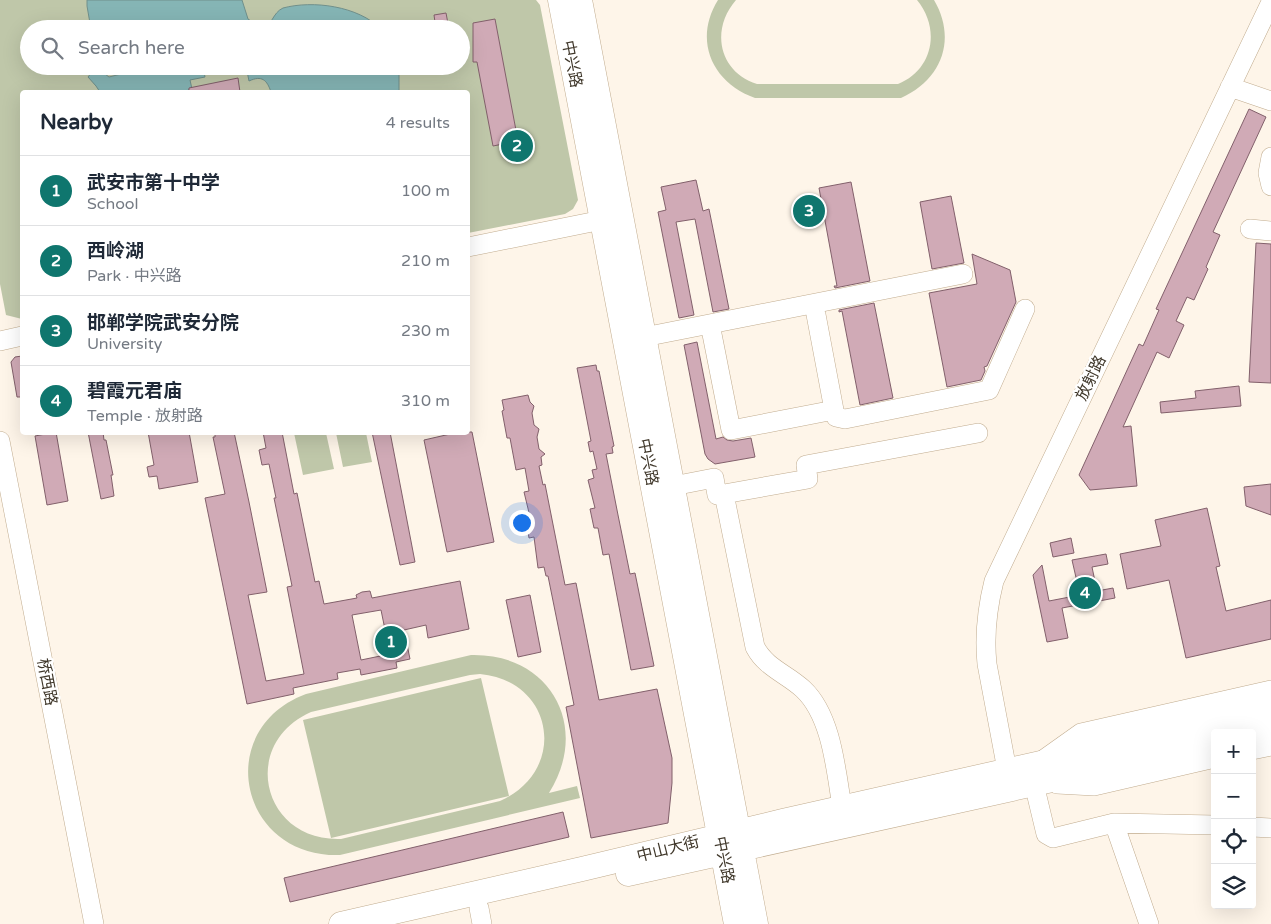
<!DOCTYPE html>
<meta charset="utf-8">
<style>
:root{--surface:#fff;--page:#f6f6f7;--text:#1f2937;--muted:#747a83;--line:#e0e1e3;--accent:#0f766e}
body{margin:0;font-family:"Varela Round","Noto Sans SC",sans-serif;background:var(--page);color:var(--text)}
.controls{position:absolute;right:15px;bottom:15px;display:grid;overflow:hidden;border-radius:5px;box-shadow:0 5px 20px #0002}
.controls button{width:45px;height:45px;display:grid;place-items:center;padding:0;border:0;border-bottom:1px solid var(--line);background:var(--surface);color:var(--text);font:25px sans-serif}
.you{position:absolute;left:521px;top:522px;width:18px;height:18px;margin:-12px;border:4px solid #fff;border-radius:50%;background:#1a73e8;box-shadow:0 0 0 8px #1a73e833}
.badge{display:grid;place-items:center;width:32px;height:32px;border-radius:50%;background:var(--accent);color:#fff;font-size:16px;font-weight:700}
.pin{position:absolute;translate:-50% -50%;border:2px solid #fff;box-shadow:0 1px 5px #0006}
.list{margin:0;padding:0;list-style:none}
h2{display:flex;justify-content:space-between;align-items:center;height:65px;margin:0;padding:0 20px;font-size:21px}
h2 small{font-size:16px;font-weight:400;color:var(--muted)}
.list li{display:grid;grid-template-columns:32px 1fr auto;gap:15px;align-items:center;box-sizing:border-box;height:70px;padding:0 20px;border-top:1px solid var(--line)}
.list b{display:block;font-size:19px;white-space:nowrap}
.list p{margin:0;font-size:16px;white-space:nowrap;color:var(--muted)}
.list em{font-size:16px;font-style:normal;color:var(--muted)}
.icon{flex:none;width:28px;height:28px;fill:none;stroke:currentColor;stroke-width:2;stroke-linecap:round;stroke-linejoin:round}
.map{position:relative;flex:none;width:1271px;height:924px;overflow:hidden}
.search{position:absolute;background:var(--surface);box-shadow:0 5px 20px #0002;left:20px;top:20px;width:450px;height:55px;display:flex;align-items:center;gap:12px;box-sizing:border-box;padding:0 18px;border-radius:28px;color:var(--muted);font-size:19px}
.panel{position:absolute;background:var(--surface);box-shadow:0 5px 20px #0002;left:20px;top:90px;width:450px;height:345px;border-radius:5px}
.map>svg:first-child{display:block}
.green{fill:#bfc7a9;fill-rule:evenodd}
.water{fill:#85b5b5;stroke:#70908c}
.building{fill:#d0aab6;stroke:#82606b;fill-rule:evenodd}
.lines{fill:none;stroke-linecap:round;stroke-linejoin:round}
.minor-casing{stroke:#c1ac8f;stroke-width:20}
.major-casing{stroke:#c1ac8f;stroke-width:25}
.minor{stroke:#fff;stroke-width:19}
.major{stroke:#fff;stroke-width:24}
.labels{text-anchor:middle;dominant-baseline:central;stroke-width:4.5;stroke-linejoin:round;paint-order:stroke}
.street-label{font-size:16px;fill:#40382b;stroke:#fff}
</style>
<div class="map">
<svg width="1271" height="924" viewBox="0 0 1271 924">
<rect width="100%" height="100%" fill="#fef5e9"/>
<path class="green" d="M0,0H536L540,5L578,200L573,209L565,214L468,233V92H22V319L6,315L0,284ZM29,29H461V66H29Z
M718,0H736C710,30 719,72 757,84H898C933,70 941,29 917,0H934C957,39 942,80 901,98H755C712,83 693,40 718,0Z
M294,433H326L334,469L303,475Z
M336,433H366L372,462L343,467Z
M471,655C550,653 591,726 549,793L577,786L580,798L340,855C239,858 212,729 306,694ZM480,674C555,681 568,771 500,801L341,839C262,842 239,744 311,712L470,675Z
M481,678L509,796L331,838L303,720Z"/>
<path class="water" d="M87,0H242L248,19L261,28C273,26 272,13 283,8C313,0 358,6 381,29H91L87,6Z
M123,66H399V92H271C267,80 262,75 249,81L247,71H244L243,69L231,72L229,67L204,72L205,77L190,80L192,89H189L187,92H100L96,86L88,77L92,72L105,74L109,77L125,73Z"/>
<path class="building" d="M446,13L449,29H436L434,15Z
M495,19L518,141L493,146L477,62H473V23Z
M238,78L240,92H189V88Z
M1249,109L1266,117L1213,232L1220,235L1206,267L1208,269L1194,300L1187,297L1176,321L1184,325L1169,358L1157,352L1123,427L1131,426L1137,486L1090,490L1079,475L1139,344L1143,346L1159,310L1156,309Z
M696,180L703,211L709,209L729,309L713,312L695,219L676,222L694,315L679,318L658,212L666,210L661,187Z
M851,182L870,281L835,288L834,286H837L819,188Z
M951,196L964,263L932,269L920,202Z
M1256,243L1271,244V383L1249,382Z
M972,254L1010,270L1016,302L987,366L984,367L985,371L981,380L947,387L929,293L977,284Z
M874,303L893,398L860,405L842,311L839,312V310Z
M697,342L716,439L723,437L727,440L733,441L751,438L755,457L715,464L708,459L705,454L684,345Z
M22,356V397H17L11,362L15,357Z
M596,365L597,371H599L614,446L612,447L613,453L606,454L618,515L630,574L635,573L654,666L631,670L609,554L603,555L598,528H594L590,509L595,508L588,480L594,478L592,470L597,469L593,451L590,452L588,442L591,441L577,368Z
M1239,386L1241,406L1161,413L1160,402L1196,398L1195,391Z
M528,395L530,402L534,406L532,413L534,425L539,429L537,437L539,449L545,454L541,457L542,465L539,466L543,485L545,484L565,585L576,583L599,700L657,689L672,758V783L668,823L591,838L566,707L574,705L548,576H546L544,567L538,568L534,537L529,538L527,526L532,525L524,492L529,491L525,468L516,470L510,438H507L502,411L504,410L502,400Z
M56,432L68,501L47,505L35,436Z
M88,432H103L104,440H106L113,475H111L114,496L101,499Z
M148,432H189L198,482L159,489L157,476L149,477L147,467L154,465Z
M215,432H234L249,502L267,592L248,595L266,681L304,674L287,587L292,586L274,498H276L269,464L262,465L259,450L266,448L263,432H282L294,494L297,493L315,582L319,581L324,604L357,598L356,595L362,592L370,591L372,598L460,581L469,629L428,638L426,625L404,630L410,659L396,662L397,668L361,675L360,669L337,673L338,679L293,688L294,694L247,704L205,498L225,494L213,437H215ZM381,610L390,654L361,660L352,615Z
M372,432H390L415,562L400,565Z
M459,432H472L494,542L447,552L424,440Z
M1271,484V515L1246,506L1244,487Z
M1207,508L1220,566L1216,567L1226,611L1271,600V639L1186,658L1169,580L1127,589L1120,554L1161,546L1155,520Z
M1071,538L1074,553L1053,557L1050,543Z
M1106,554L1108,564L1092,567L1097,591L1113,588L1115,598L1062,608L1068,638L1047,642L1033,575L1042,565L1049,601L1080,595L1072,560Z
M530,595L541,652L518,657L506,600Z
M563,812L569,837L290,902L284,878Z"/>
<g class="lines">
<g class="minor-casing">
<path id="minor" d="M1230,87L1271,101
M1271,157L1268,173L1271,186
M1250,229L1271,231
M468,247L602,220
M710,324L731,430L834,410L814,304
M644,337L963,274
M0,341L22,336
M834,410L836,417L845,419L989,390L1025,309
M0,441L94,924
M673,486L714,478L717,495L724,494L808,479L806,465L978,433
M724,494L755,647C766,668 787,674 803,689C832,716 836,771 842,807
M1252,750L1271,746
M1043,760L1081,733L1271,690
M1007,770L987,664C984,635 987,609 994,581L1271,2
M1034,784L1046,834L1053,838L1114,823L1215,825
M1057,784L1094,786L1215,758
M1114,823L1149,924
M1252,827L1271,828
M479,908L482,924"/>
</g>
<g class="major-casing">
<path id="major" d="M560,0L736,924
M580,0L756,924
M1252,735L1271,731
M628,874L1215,744
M341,924L582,869L783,821L1271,711"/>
</g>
<use href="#minor" class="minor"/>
<use href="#major" class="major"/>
</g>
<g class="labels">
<g class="street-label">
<text transform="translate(572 64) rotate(79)">中兴路</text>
<text transform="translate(1091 378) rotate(-64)">放射路</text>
<text transform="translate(648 462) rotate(79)">中兴路</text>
<text transform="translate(47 682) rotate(79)">桥西路</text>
<text transform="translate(668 849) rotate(-14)">中山大街</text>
<text transform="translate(724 860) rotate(79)">中兴路</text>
</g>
</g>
</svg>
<div class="controls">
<button>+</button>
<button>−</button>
<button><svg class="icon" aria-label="locate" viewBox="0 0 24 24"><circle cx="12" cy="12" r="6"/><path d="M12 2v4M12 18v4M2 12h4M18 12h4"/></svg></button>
<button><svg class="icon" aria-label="layers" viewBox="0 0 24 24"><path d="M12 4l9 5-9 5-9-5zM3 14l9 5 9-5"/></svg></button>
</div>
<div class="you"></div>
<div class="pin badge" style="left:391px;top:642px">1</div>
<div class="pin badge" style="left:517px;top:146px">2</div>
<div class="pin badge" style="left:809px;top:211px">3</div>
<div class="pin badge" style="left:1085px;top:593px">4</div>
<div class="search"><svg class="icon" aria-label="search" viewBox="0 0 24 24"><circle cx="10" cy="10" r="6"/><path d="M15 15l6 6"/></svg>Search here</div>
<section class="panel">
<h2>Nearby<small>4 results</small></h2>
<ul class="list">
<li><span class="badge">1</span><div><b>武安市第十中学</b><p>School</p></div><em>100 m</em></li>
<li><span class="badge">2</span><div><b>西岭湖</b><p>Park · 中兴路</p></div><em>210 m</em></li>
<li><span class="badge">3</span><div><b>邯郸学院武安分院</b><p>University</p></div><em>230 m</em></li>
<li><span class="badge">4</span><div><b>碧霞元君庙</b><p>Temple · 放射路</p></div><em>310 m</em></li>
</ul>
</section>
</div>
